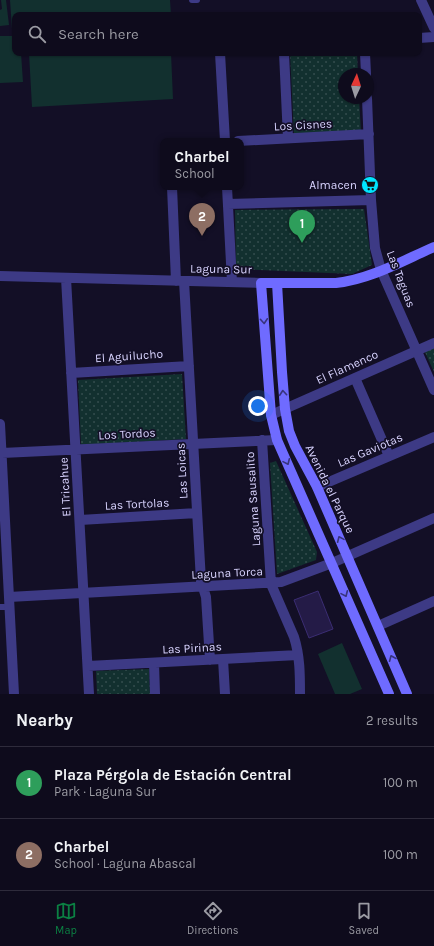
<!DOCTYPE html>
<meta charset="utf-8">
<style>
:root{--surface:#0e0b1c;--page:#1c1929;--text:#f1f3f6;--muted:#9b9ba3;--line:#2e2b3b;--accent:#0b8043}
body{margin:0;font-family:Karla,sans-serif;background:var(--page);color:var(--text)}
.compass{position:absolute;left:338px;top:68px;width:36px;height:36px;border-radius:50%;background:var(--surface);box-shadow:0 1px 3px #0004;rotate:4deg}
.you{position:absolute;left:258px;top:406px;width:14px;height:14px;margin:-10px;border:3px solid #fff;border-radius:50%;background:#1a73e8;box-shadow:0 0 0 6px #1a73e833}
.badge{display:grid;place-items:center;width:26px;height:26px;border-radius:50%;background:var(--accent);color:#fff;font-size:13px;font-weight:700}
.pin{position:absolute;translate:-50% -33px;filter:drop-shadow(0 1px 2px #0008)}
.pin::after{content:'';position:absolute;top:21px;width:14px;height:12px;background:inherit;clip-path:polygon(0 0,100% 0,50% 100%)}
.popup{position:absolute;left:160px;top:138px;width:84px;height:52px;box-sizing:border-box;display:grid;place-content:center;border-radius:8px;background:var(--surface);filter:drop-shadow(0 1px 3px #0005);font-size:13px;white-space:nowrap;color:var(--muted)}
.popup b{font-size:15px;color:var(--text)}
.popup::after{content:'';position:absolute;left:50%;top:100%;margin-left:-8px;border:8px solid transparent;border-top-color:var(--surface)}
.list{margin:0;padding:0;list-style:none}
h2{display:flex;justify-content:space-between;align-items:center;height:52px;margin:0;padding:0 16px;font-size:17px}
h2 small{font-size:13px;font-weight:400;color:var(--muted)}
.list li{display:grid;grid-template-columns:26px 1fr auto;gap:12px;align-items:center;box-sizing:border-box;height:72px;padding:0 16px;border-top:1px solid var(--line)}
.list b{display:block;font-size:15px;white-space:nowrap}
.list p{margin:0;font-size:13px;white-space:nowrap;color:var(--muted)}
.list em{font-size:13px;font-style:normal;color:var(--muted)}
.icon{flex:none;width:22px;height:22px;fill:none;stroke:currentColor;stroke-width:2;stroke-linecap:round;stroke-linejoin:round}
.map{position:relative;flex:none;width:434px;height:694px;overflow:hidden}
.search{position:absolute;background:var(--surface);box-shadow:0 1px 3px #0004;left:12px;right:12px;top:12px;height:44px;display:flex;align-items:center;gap:10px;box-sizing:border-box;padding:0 14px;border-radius:8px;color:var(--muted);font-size:15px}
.sheet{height:196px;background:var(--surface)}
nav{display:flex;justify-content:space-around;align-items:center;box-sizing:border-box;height:56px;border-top:1px solid var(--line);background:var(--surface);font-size:11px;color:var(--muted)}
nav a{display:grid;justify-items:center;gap:2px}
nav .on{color:var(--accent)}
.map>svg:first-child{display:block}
.green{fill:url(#green-dots)}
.pitch{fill:#12302f}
.building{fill:#241b47;stroke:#3b2d73}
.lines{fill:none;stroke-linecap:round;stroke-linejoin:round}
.lane{stroke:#3d3a85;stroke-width:6}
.street{stroke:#3d3a85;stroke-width:10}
.secondary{stroke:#6f6bff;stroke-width:10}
.oneway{stroke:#38347d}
.labels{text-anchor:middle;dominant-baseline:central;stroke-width:3.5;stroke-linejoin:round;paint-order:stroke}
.street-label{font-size:12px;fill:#d9d4ff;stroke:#130f26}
.poi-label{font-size:12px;fill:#d9d4ff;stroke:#130f26;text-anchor:end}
</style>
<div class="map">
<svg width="434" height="694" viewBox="0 0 434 694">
<defs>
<pattern id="green-dots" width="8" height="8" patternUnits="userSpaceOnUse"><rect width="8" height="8" fill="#12302f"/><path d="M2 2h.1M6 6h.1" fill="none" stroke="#344d4e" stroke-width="1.8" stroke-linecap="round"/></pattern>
</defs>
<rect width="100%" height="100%" fill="#130f26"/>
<path class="green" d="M290,53H357L358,74H344V98H359L361,132L294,135Z
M364,209L372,265L352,274L236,269L235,210Z
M434,345V372L424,350Z
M182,374L186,439L81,445L78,380Z
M276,461L317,552L316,560L277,574L270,463Z
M149,669L150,694H97L96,671Z"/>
<path class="pitch" d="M1,0H6L9,25L0,26V10L2,9Z
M10,0H170L171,15H15V29H12Z
M0,36H15V53H21L23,82L0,83Z
M29,53H171L173,99L32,107Z
M342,643L362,689L350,694H335L318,654Z"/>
<path class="building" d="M318,591L333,629L309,638L294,600Z"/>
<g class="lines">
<path class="lane" d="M192,0H197
M0,607H10"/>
<path class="street" d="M421,0L434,28
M419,38L434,37
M220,53L225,141
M284,53L288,138
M365,53L366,74
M367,98L371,200L375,248L381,270L434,390
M238,141L369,134
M172,187L176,281
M227,187L232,282
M228,204L371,200
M0,276L261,283
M66,278L89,694
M184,281L201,581L206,597L210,660
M71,373L189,366
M355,378L389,456
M271,415L434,343
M0,424L14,694
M262,440L271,584L294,637C300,656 300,675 300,694
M2,453L277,440
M317,487L434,437
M80,520L197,513
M9,597L281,582L332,563L434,518
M378,626L434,601
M223,659L225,694
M154,663L155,694
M88,666L298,655"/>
<path class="secondary" d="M277,283L282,372L285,409L289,431L295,446L317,487L407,694
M389,694L277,440L271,415L261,283H336C371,279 402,261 434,247"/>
</g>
<defs><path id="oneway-chevron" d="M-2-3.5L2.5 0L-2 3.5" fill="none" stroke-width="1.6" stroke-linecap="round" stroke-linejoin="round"/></defs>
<g class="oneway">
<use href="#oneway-chevron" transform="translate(264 321) rotate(86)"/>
<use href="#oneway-chevron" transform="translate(283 393) rotate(-95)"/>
<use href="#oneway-chevron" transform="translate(287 462) rotate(66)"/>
<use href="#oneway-chevron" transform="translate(340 539) rotate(-114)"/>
<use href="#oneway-chevron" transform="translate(345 594) rotate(66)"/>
<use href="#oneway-chevron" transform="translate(392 658) rotate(-113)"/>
</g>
<defs>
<g id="supermarket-disc" transform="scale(0.9)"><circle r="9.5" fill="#00e5ff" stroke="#130f26"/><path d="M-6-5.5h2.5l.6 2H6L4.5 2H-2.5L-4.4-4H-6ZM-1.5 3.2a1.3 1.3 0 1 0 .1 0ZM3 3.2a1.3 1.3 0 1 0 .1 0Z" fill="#111"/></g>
</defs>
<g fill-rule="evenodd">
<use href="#supermarket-disc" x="370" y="185"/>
</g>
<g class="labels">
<g class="street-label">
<text transform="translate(303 125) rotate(-3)">Los Cisnes</text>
<text transform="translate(221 269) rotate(1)">Laguna Sur</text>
<text transform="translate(401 279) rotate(69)">Las Taguas</text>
<text transform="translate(129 356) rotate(-4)">El Aguilucho</text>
<text transform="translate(347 367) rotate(-24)">El Flamenco</text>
<text transform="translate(127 434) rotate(-3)">Los Tordos</text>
<text transform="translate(370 450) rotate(-23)">Las Gaviotas</text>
<text transform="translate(182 471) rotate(-93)">Las Loicas</text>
<text transform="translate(65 487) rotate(-93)">El Tricahue</text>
<text transform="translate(330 489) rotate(64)">Avenida el Parque</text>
<text transform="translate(253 499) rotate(-94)">Laguna Sausalito</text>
<text transform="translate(137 504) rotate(-3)">Las Tortolas</text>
<text transform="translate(227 573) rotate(-3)">Laguna Torca</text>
<text transform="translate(192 648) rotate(-3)">Las Pirinas</text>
</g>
<g class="poi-label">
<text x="357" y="185">Almacen</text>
</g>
</g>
</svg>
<svg class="compass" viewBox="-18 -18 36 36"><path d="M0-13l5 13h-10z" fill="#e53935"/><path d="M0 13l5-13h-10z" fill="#9b9ba3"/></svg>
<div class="you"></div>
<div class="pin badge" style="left:302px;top:243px;background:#2e9e5b">1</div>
<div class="pin badge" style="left:202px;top:236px;background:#8d6e63">2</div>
<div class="popup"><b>Charbel</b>School</div>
<div class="search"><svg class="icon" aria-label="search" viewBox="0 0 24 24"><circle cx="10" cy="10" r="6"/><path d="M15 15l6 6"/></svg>Search here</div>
</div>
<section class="sheet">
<h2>Nearby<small>2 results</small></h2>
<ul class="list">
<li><span class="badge" style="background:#2e9e5b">1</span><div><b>Plaza Pérgola de Estación Central</b><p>Park · Laguna Sur</p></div><em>100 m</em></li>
<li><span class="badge" style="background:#8d6e63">2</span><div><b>Charbel</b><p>School · Laguna Abascal</p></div><em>100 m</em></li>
</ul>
</section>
<nav>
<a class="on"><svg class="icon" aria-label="map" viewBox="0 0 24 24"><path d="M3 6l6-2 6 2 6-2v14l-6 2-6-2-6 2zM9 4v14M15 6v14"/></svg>Map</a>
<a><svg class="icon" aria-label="directions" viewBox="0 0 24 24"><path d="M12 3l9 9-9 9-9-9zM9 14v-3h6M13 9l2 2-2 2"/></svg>Directions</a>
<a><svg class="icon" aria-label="saved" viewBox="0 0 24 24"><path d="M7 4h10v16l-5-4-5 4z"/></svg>Saved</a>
</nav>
